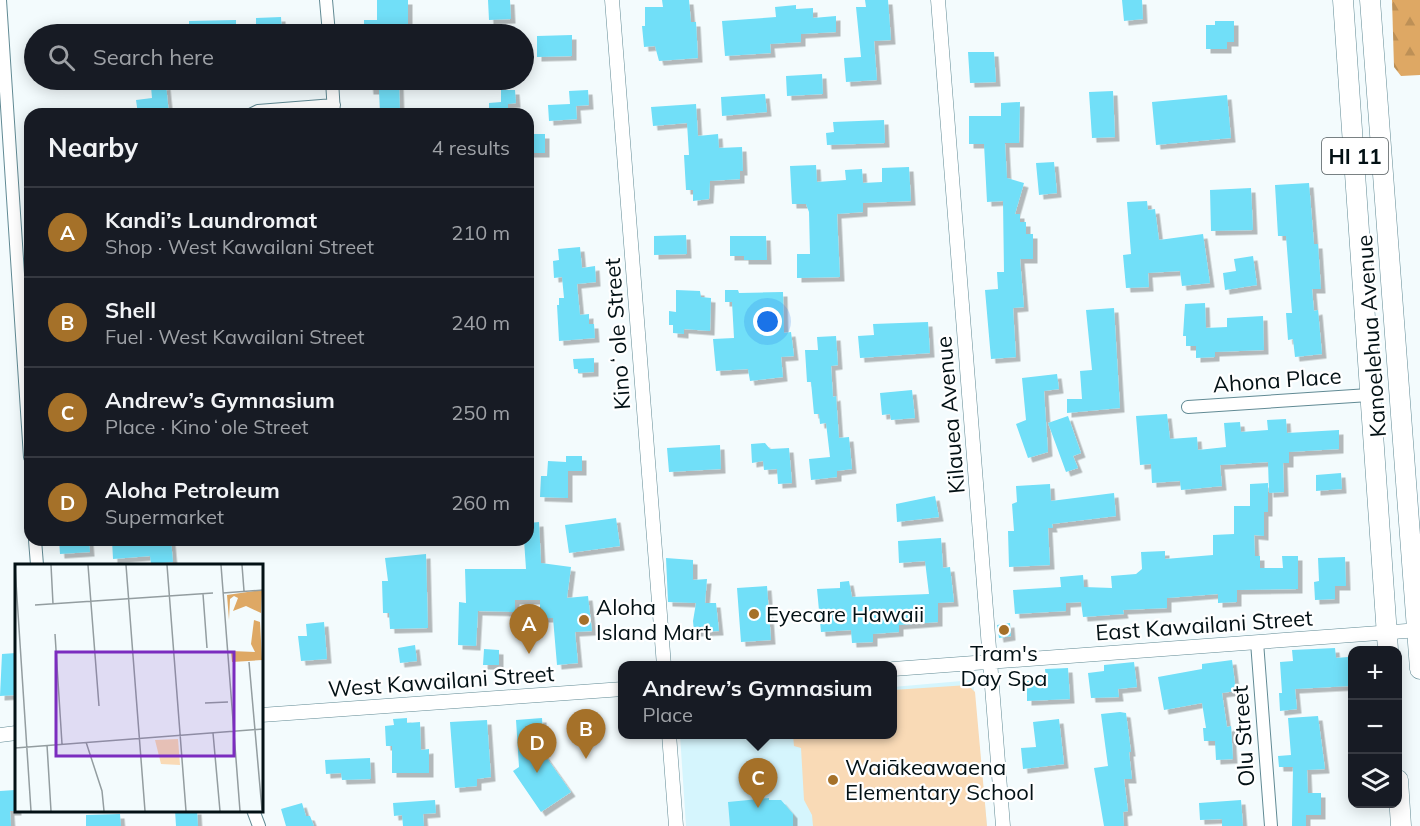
<!DOCTYPE html>
<meta charset="utf-8">
<style>
:root{--surface:#171b24;--page:#20242c;--text:#f1f3f6;--muted:#9ea1a6;--line:#363941;--accent:#a57129}
body{margin:0;font-family:Mulish,sans-serif;background:var(--page);color:var(--text)}
.controls{position:absolute;right:18px;bottom:18px;display:grid;overflow:hidden;border-radius:12px;box-shadow:0 3px 15px #0003}
.controls button{width:54px;height:54px;display:grid;place-items:center;padding:0;border:0;border-bottom:2px solid var(--line);background:var(--surface);color:var(--text);font:30px sans-serif}
.you{position:absolute;left:768px;top:322px;width:21px;height:21px;margin:-15px;border:4px solid #fff;border-radius:50%;background:#1a73e8;box-shadow:0 0 0 9px #1a73e833}
.badge{display:grid;place-items:center;width:39px;height:39px;border-radius:50%;background:var(--accent);color:#fff;font-size:20px;font-weight:700}
.pin{position:absolute;translate:-50% -50px;filter:drop-shadow(0 2px 3px #0008)}
.pin::after{content:'';position:absolute;top:32px;width:21px;height:18px;background:inherit;clip-path:polygon(0 0,100% 0,50% 100%)}
.popup{position:absolute;left:618px;top:661px;width:279px;height:78px;box-sizing:border-box;display:grid;place-content:center;border-radius:12px;background:var(--surface);filter:drop-shadow(0 2px 4px #0005);font-size:20px;white-space:nowrap;color:var(--muted)}
.popup b{font-size:22px;color:var(--text)}
.popup::after{content:'';position:absolute;left:50%;top:100%;margin-left:-12px;border:12px solid transparent;border-top-color:var(--surface)}
.list{margin:0;padding:0;list-style:none}
h2{display:flex;justify-content:space-between;align-items:center;height:78px;margin:0;padding:0 24px;font-size:26px}
h2 small{font-size:20px;font-weight:400;color:var(--muted)}
.list li{display:grid;grid-template-columns:39px 1fr auto;gap:18px;align-items:center;box-sizing:border-box;height:90px;padding:0 24px;border-top:2px solid var(--line)}
.list b{display:block;font-size:22px;white-space:nowrap}
.list p{margin:0;font-size:20px;white-space:nowrap;color:var(--muted)}
.list em{font-size:20px;font-style:normal;color:var(--muted)}
.icon{flex:none;width:33px;height:33px;fill:none;stroke:currentColor;stroke-width:2;stroke-linecap:round;stroke-linejoin:round}
.map{position:relative;flex:none;width:1420px;height:826px;overflow:hidden}
.search{position:absolute;background:var(--surface);box-shadow:0 3px 15px #0003;left:24px;top:24px;width:510px;height:66px;display:flex;align-items:center;gap:15px;box-sizing:border-box;padding:0 21px;border-radius:33px;color:var(--muted);font-size:22px}
.panel{position:absolute;background:var(--surface);box-shadow:0 3px 15px #0003;left:24px;top:108px;width:510px;height:438px;border-radius:18px}
.map>svg:first-child{display:block}
.built{fill:#d5f5fd}
.forest{fill:url(#forest-firs)}
.park{fill:#f9dab6}
.building{fill:#71dff8;filter:url(#shadow)}
.lines{fill:none;stroke-linecap:round;stroke-linejoin:round}
.minor-casing{stroke:#618a94;stroke-width:14}
.tertiary-casing{stroke:#618a94;stroke-width:15}
.trunk-casing{stroke:#618a94;stroke-width:21}
.minor{stroke:#fff;stroke-width:12}
.tertiary{stroke:#fff;stroke-width:14}
.trunk{stroke:#fff;stroke-width:20}
.poi-dot{fill:#a57129;stroke:#fff;stroke-width:2}
.labels{text-anchor:middle;dominant-baseline:central;stroke-width:4.5;stroke-linejoin:round;paint-order:stroke}
.shield{fill:#fff;stroke:#4f585b;stroke-width:1.5}
.shield-label{font-size:21px;font-weight:bold;fill:#031115}
.street-label{font-size:22px;fill:#031115;stroke:#fff}
.poi-label{font-size:22px;fill:#031115;stroke:#fff;text-anchor:start}
.inset-road{fill:none;stroke:#939da0;stroke-width:1.5}
.view{fill:#7b2cbf;fill-opacity:0.15;stroke:#7b2cbf;stroke-width:3}
.inset-edge{fill:none;stroke:#031115;stroke-width:3}
</style>
<div class="map">
<svg width="1420" height="826" viewBox="0 0 1420 826">
<defs>
<pattern id="forest-firs" width="22" height="20" patternUnits="userSpaceOnUse" patternTransform="scale(1.5)"><rect width="22" height="20" fill="#dea864"/><path d="M5 1l3.5 6h-7zM16 11l3.5 6h-7z" fill="#bd9056"/></pattern>
<filter id="shadow"><feDropShadow dx="4.5" dy="4.5" stdDeviation="0" flood-color="#0004"/></filter>
</defs>
<rect width="100%" height="100%" fill="#f3fbfd"/>
<path class="built" d="M973,680L987,826H686L680,735L893,734V687Z"/>
<path class="forest" d="M1392,0H1420V75L1401,76L1394,67Z"/>
<path class="park" d="M968,685L975,692L987,826H813L812,815L804,800L801,748L794,746L793,735L893,734V690Z"/>
<path class="building" d="M377,0H408V34H364V20H377Z
M488,0H510L511,19L489,20Z
M662,0H689L691,22H696L698,58L659,61L655,46L644,47L642,26H645V7H663Z
M865,0H888L891,40L874,41L877,80L846,82L844,58L861,57L856,7H866Z
M1122,0H1142L1143,19L1124,21Z
M796,5V9L813,8V18L836,16V32L801,34V42L770,44L771,53L725,56L722,21L776,17L775,7Z
M281,17L282,34H256V18Z
M236,20V34H189V21Z
M1215,21H1234V42H1227V49H1206V25H1215Z
M572,35V56L537,57V36Z
M968,52H994L996,82L970,83Z
M822,74L823,94L787,96L786,76Z
M368,80H399L400,114H380L379,90H369Z
M166,85L169,114H138L136,100L152,98L151,87Z
M501,90H515L516,103L508,104V114H489V103L501,102Z
M588,90L589,105L576,106L577,119L549,121L548,105L570,104L569,91Z
M1113,91L1115,137L1092,138L1089,92Z
M765,94L767,112L722,116L721,97Z
M1227,95L1231,138L1156,145L1152,102Z
M1020,102L1019,143H1005L1007,178L1024,183L1015,214H1020V222H1026V234H1033V259H1020L1024,307L1013,308L1016,357L991,359L985,290L998,289L997,272H1004L1003,201L987,202L984,144H969V116H1001V103Z
M696,104L698,136L718,134L719,148L742,147L743,171H740V179L710,181L709,199L693,201V190H686L684,155H689L687,123L653,126L651,107Z
M884,120L885,143L827,145L826,133L834,132L833,122Z
M528,134H545V153H528Z
M1054,162L1057,193L1039,195L1036,163Z
M816,165L817,182L846,180L845,170L862,169L863,183L882,182V168L909,167L911,201L863,203V212L837,214L840,277L797,278V254H810L809,212L806,204H792L790,166Z
M1309,183L1314,244H1318L1321,289H1312L1314,311L1318,310L1322,354L1295,357L1293,339L1288,340L1286,313H1292L1286,236H1278L1275,185Z
M1251,188L1253,230L1211,231L1210,190Z
M1147,201L1148,210L1155,209L1159,240L1203,234L1210,283L1182,286L1180,271L1148,273L1149,287L1126,288L1123,255L1131,254L1127,202Z
M686,235L687,254L654,255V236Z
M730,236H766L767,260H744V256H730Z
M580,247L582,268L595,266L596,282L577,284L580,315L589,314V324H594L595,338L559,341L557,305H559V298H564L562,277L554,278L553,261L559,260L558,249Z
M1253,256L1257,285L1225,290L1223,273L1236,271L1234,259Z
M676,290L700,291L701,297L711,298L710,331L684,329V334L673,333V325H669V311L676,312Z
M725,290H738L739,293L783,292L784,333L791,332L794,356L781,357L783,377L750,381L748,369L716,371L713,339L734,338L732,302H725Z
M1205,303L1206,328L1227,327V318L1263,316L1264,350L1215,352V357L1196,358V346H1186V336H1183L1185,304Z
M1114,308L1120,408L1067,413V399H1082L1080,371L1092,370L1086,310Z
M928,322L930,353L860,358L858,336L874,335L873,324Z
M836,336L838,365L831,366L833,397L836,396L839,438L849,437L852,469L837,471V477L811,480L809,459L830,457L826,423L820,424L819,414H814L811,382H807L805,350H818L817,337Z
M594,358V372L578,373V369H574L573,359Z
M1057,374L1059,389L1044,391L1048,452L1028,458L1016,424L1026,420L1022,378Z
M912,390L915,418L891,420L890,414L882,415L880,393Z
M1167,414L1170,439L1197,437L1198,450L1226,447L1224,423L1240,422L1241,432L1268,430L1267,420L1286,419L1287,433L1339,430V449L1289,452V463H1283L1284,492L1269,493L1268,462L1220,465L1222,486L1181,490L1180,481L1152,483L1151,464L1140,465L1136,416Z
M1068,416L1081,453L1073,456L1078,468L1066,472L1048,423Z
M765,443L770,449L789,448L792,483L778,484L777,469L764,470L763,461L752,463L751,444Z
M720,445L721,469L669,472L667,448Z
M566,456H582V471H568V498L540,497L541,476H547L548,461L566,462Z
M1341,473L1342,489L1316,491V475Z
M1268,483V512H1264V536L1254,535L1255,556H1260V568H1283L1282,556H1298V589L1237,590V602L1218,603V594L1167,598V608L1123,610L1124,614L1083,617L1081,602L1066,603V611L1015,614L1013,590L1061,587L1060,577L1083,575L1084,587L1112,588L1111,576L1136,574L1142,569L1141,552L1165,551V559L1213,555V535L1234,534V506H1250V484Z
M1050,484L1051,501L1114,493L1116,516L1052,524L1053,528H1048L1050,565L1009,567L1008,531H1014L1012,504L1017,502L1016,486Z
M935,496L939,517L897,522L896,504Z
M616,518L620,546L569,553L565,525Z
M539,522L541,563L571,567L567,598L588,596L592,631L575,632L578,663L557,665L553,618H540V600H515V612L478,611L476,646L458,645L459,602L466,603L465,569H526L524,540H528V523Z
M941,538L943,568L950,567L954,602L938,603V622L899,625V632L873,634V642L852,643L851,630L821,632L817,589L840,588V582L849,581L852,597L929,594L925,561L899,563L898,541Z
M59,540H89L90,552L60,554Z
M112,540H143V542L171,540L173,562L151,564L150,556L113,559Z
M426,554L428,628L390,629L389,613H383L382,581H388L385,558Z
M1345,557L1346,586H1335V599L1315,600L1314,582L1319,581L1318,558Z
M666,558L693,560V580L707,579L705,603H716L719,631L694,632L693,621L696,603L668,602Z
M767,586L771,640L741,642L737,588Z
M324,622L327,659L301,661L298,636H307L306,624Z
M1010,623L1011,636L999,638L997,625Z
M415,645L417,661L400,663L398,648Z
M1335,648L1336,658L1348,657L1350,686L1295,689L1297,709L1280,711L1279,693H1282L1280,662L1293,661L1292,650Z
M484,649L499,650V665H483Z
M16,653V695L0,696L2,654Z
M1232,660L1236,691L1222,693L1227,727L1231,726L1233,759L1216,760L1215,741H1204L1203,728H1206L1202,703L1164,710L1158,677L1202,669V664Z
M1134,662L1137,687L1118,689L1119,697L1091,698L1088,673L1104,671V665Z
M1068,668L1070,699L1027,701V681L1046,680L1045,669Z
M1120,712L1126,713L1131,752H1129L1132,779H1124L1128,811L1123,812L1124,826H1104L1094,768L1108,766L1101,714Z
M1318,716L1325,769L1307,770L1308,793H1321V815H1306V826H1292L1293,767H1279L1278,756L1291,755L1288,718Z
M407,718V723L420,722L421,750L429,749V773H392V746H386L385,726L394,725L393,719Z
M542,718L544,754L571,792L541,812L513,771L519,767L516,720Z
M1059,719L1064,764L1023,769L1021,748L1036,747L1033,722Z
M487,720L491,777L477,779V786L455,788L450,722Z
M370,758L371,779L342,780L341,773L326,774L325,760Z
M15,790L17,811H10L11,826H0V791Z
M769,798V800H781L793,814V826H730L728,802Z
M435,800L436,813L423,814L424,826H403L402,815L394,816L393,803Z
M1241,800L1243,826H1222V819L1200,820L1199,803Z
M302,803L306,816H310L314,826H286L281,809Z
M175,810H197L198,826H176Z
M120,814L121,826H86V815Z"/>
<g class="lines">
<g class="minor-casing">
<path id="minor" d="M0,0L30,457
M326,0L329,34
M332,80L334,114
M252,114L258,111L334,105
M1188,407L1369,395
M35,540L37,565
M1257,642L1271,826
M253,810L259,826"/>
</g>
<g class="tertiary-casing">
<path id="tertiary" d="M612,0L664,666
M938,0L1003,826
M893,669L1420,630
M261,715L623,689
M669,734L676,826
M0,735L16,733"/>
</g>
<g class="trunk-casing">
<path id="trunk" d="M1343,0L1388,650
M1370,0L1420,669
M1398,780L1401,826"/>
</g>
<use href="#minor" class="minor"/>
<use href="#tertiary" class="tertiary"/>
<use href="#trunk" class="trunk"/>
</g>
<g class="poi-dot">
<circle cx="754" cy="614" r="6"/>
<circle cx="584" cy="620" r="6"/>
<circle cx="1004" cy="630" r="6"/>
<circle cx="833" cy="780" r="6"/>
</g>
<g class="labels">
<rect class="shield" x="1322" y="138" width="66" height="36" rx="4.5"/>
<g class="shield-label">
<text x="1355" y="156">HI 11</text>
</g>
<g class="street-label">
<text transform="translate(617 334) rotate(-94)">Kinoʻole Street</text>
<text transform="translate(1371 336) rotate(-94)">Kanoelehua Avenue</text>
<text transform="translate(1277 380) rotate(-4)">Ahona Place</text>
<text transform="translate(950 415) rotate(-95)">Kilauea Avenue</text>
<text transform="translate(1204 625) rotate(-4)">East Kawailani Street</text>
<text transform="translate(441 681) rotate(-4)">West Kawailani Street</text>
<text transform="translate(1243 736) rotate(-94)">Olu Street</text>
</g>
<g class="poi-label">
<text x="596" y="607">Aloha<tspan x="596" dy="25">Island Mart</tspan></text>
<text x="766" y="614">Eyecare Hawaii</text>
<text x="1004" y="653" text-anchor="middle">Tram's<tspan x="1004" dy="25">Day Spa</tspan></text>
<text x="845" y="767">Waiākeawaena<tspan x="845" dy="25">Elementary School</tspan></text>
</g>
</g>
<g transform="translate(15 564)">
<rect width="248" height="248" fill="#f3fbfd"/>
<path d="M247,26L246,49L231,42L218,47L223,34L219,32L215,35L214,56L212,31ZM239,56L245,58L247,96L217,98L216,87L240,88L236,80Z" fill="#dea864"/>
<path d="M163,175L165,201L146,200L140,176Z" fill="#f9dab6"/>
<path class="inset-road" d="M36,1L38,40M73,1L84,142M111,1L130,247M152,1L171,247M206,1L225,247M227,1L229,27M0,3L16,247M208,29L248,26M188,30L192,84M20,41L198,29M40,70L47,180M234,98L247,246M190,139L213,138M198,169L205,247M71,178L87,227L89,247M32,181L36,247M0,184L248,165"/>
<path class="view" d="M41,88H219V192H41Z"/>
<rect width="248" height="248" class="inset-edge"/>
</g>
</svg>
<div class="controls">
<button>+</button>
<button>−</button>
<button><svg class="icon" aria-label="layers" viewBox="0 0 24 24"><path d="M12 4l9 5-9 5-9-5zM3 14l9 5 9-5"/></svg></button>
</div>
<div class="you"></div>
<div class="pin badge" style="left:529px;top:654px">A</div>
<div class="pin badge" style="left:586px;top:759px">B</div>
<div class="pin badge" style="left:758px;top:808px">C</div>
<div class="popup"><b>Andrew’s Gymnasium</b>Place</div>
<div class="pin badge" style="left:537px;top:773px">D</div>
<div class="search"><svg class="icon" aria-label="search" viewBox="0 0 24 24"><circle cx="10" cy="10" r="6"/><path d="M15 15l6 6"/></svg>Search here</div>
<section class="panel">
<h2>Nearby<small>4 results</small></h2>
<ul class="list">
<li><span class="badge">A</span><div><b>Kandi’s Laundromat</b><p>Shop · West Kawailani Street</p></div><em>210 m</em></li>
<li><span class="badge">B</span><div><b>Shell</b><p>Fuel · West Kawailani Street</p></div><em>240 m</em></li>
<li><span class="badge">C</span><div><b>Andrew’s Gymnasium</b><p>Place · Kinoʻole Street</p></div><em>250 m</em></li>
<li><span class="badge">D</span><div><b>Aloha Petroleum</b><p>Supermarket</p></div><em>260 m</em></li>
</ul>
</section>
</div>
